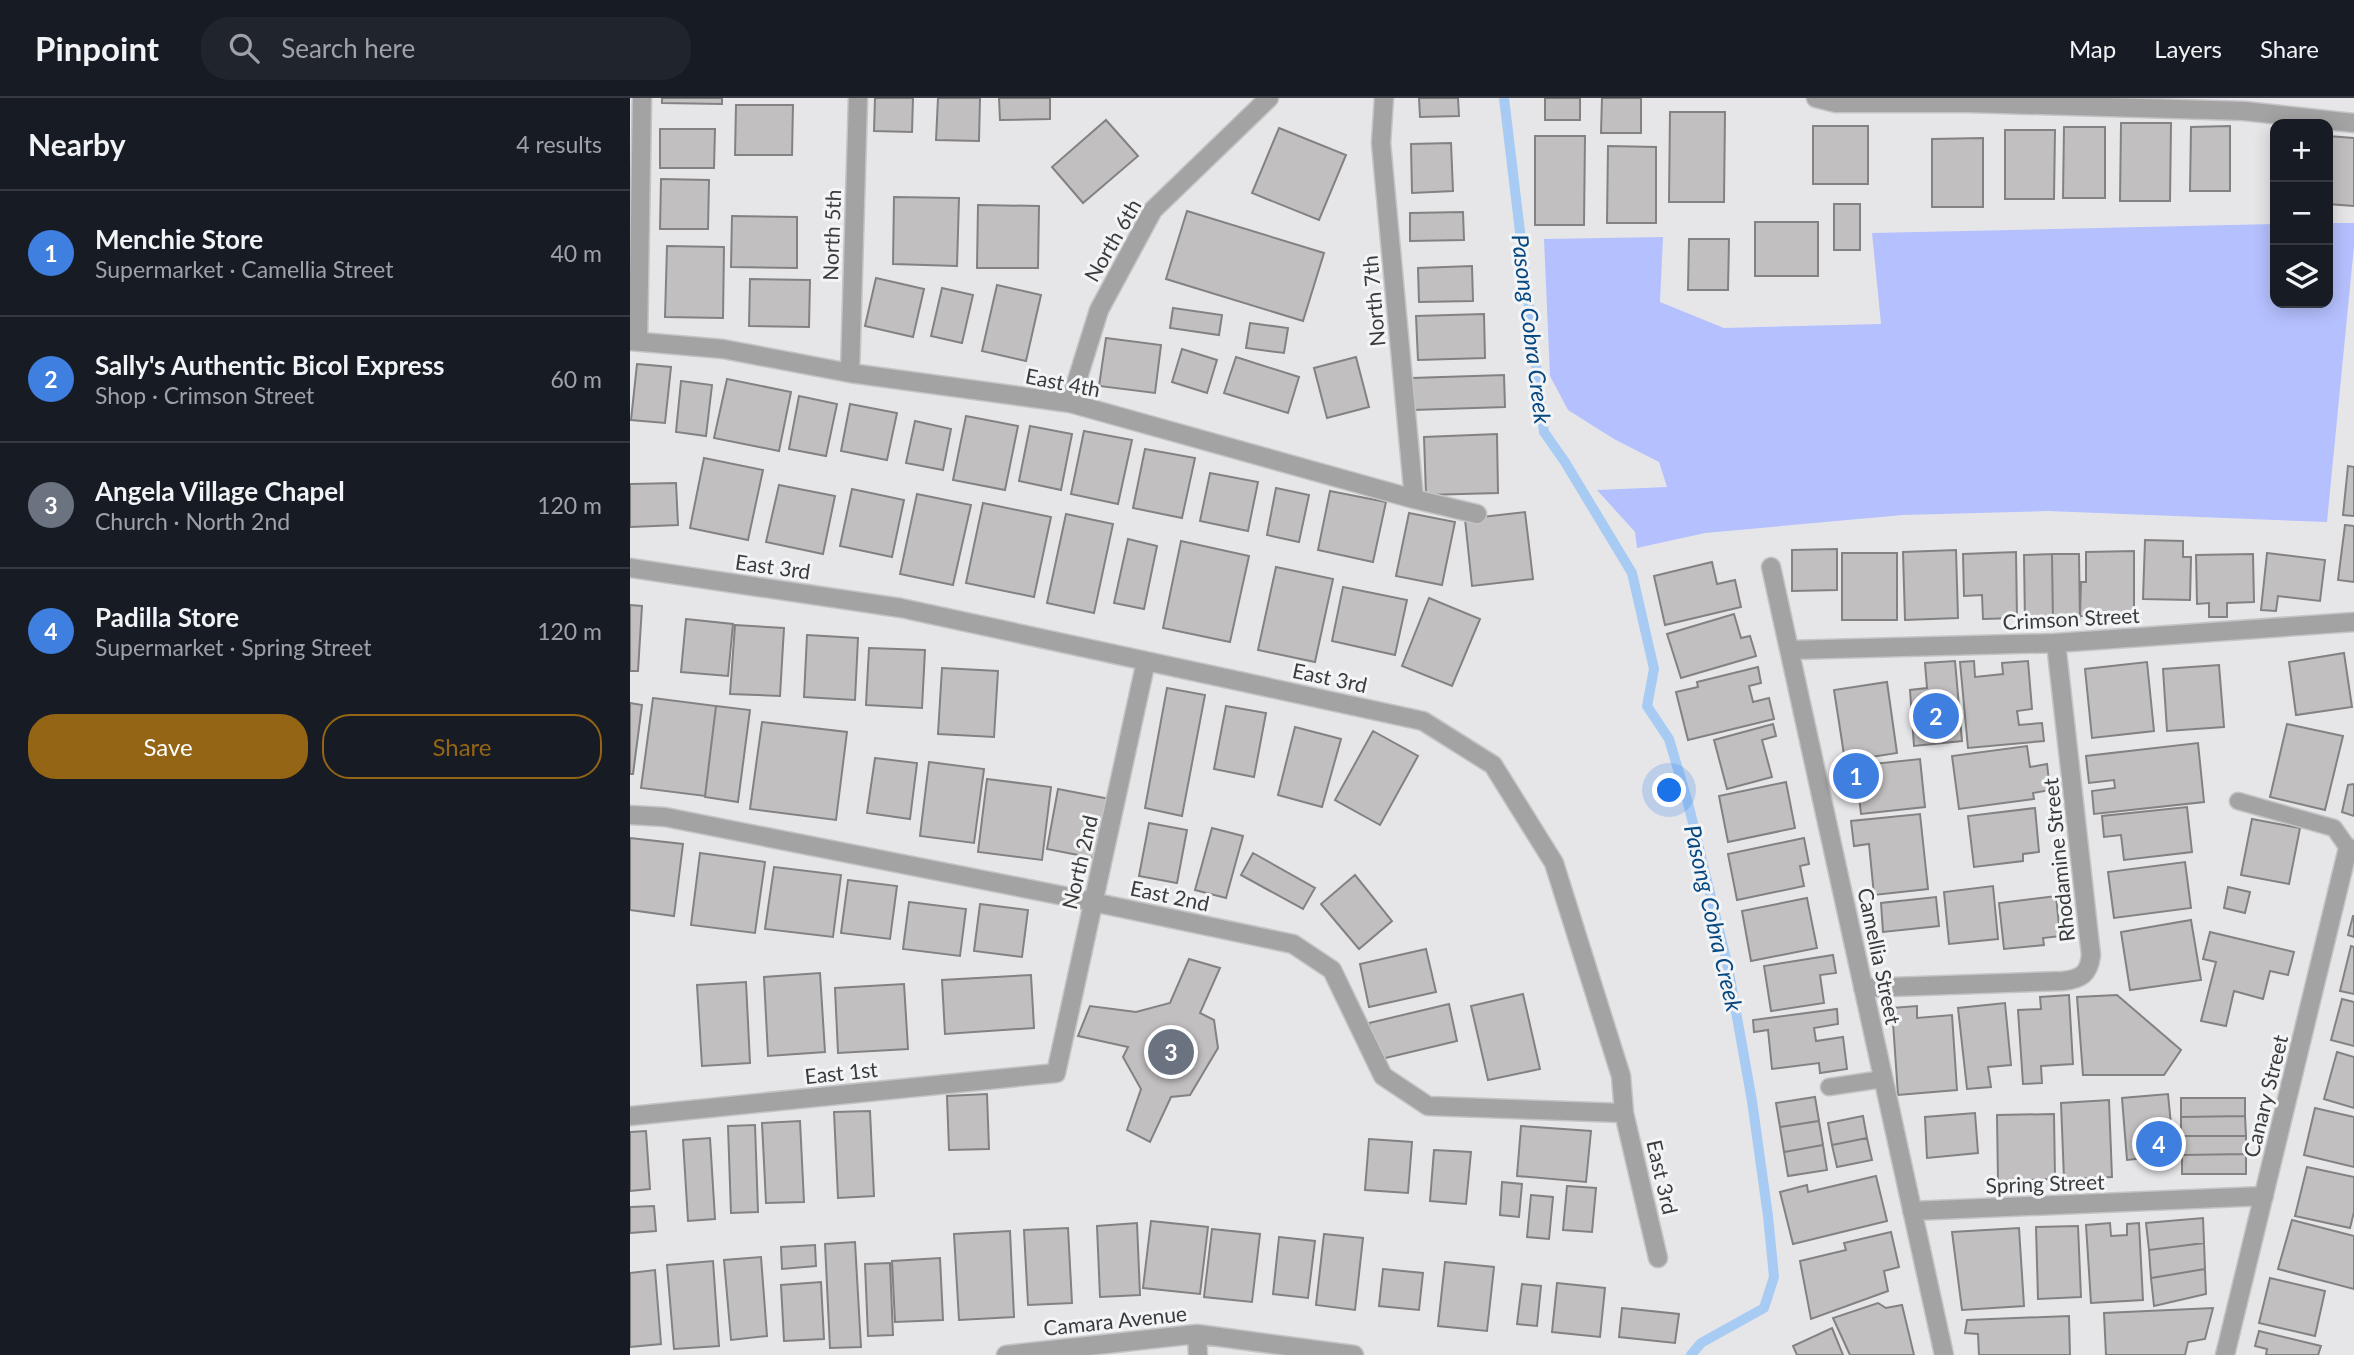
<!DOCTYPE html>
<meta charset="utf-8">
<style>
:root{--surface:#171b24;--page:#20242c;--text:#f1f3f6;--muted:#9ea1a6;--line:#363941;--accent:#946514}
body{margin:0;font-family:Lato,sans-serif;background:var(--page);color:var(--text)}
.controls{position:absolute;right:21px;top:21px;display:grid;overflow:hidden;border-radius:14px;box-shadow:0 4px 18px #0003}
.controls button{width:63px;height:63px;display:grid;place-items:center;padding:0;border:0;border-bottom:2px solid var(--line);background:var(--surface);color:var(--text);font:35px sans-serif}
.you{position:absolute;left:1040px;top:693px;width:24px;height:24px;margin:-18px;border:5px solid #fff;border-radius:50%;background:#1a73e8;box-shadow:0 0 0 10px #1a73e833}
.badge{display:grid;place-items:center;width:46px;height:46px;border-radius:50%;background:var(--accent);color:#fff;font-size:23px;font-weight:700}
.pin{position:absolute;translate:-50% -50%;border:4px solid #fff;box-shadow:0 2px 7px #0006}
.list{margin:0;padding:0;list-style:none}
h2{display:flex;justify-content:space-between;align-items:center;height:91px;margin:0;padding:0 28px;font-size:30px}
h2 small{font-size:23px;font-weight:400;color:var(--muted)}
.list li{display:grid;grid-template-columns:46px 1fr auto;gap:21px;align-items:center;box-sizing:border-box;height:126px;padding:0 28px;border-top:2px solid var(--line)}
.list b{display:block;font-size:26px;white-space:nowrap}
.list p{margin:0;font-size:23px;white-space:nowrap;color:var(--muted)}
.list em{font-size:23px;font-style:normal;color:var(--muted)}
.actions{display:flex;gap:14px;padding:21px 28px}
.actions a{flex:1;padding:16px 0;border:2px solid var(--accent);border-radius:28px;text-align:center;font-size:24px;color:var(--accent)}
.actions .main{background:var(--accent);color:#fff}
.icon{flex:none;width:38px;height:38px;fill:none;stroke:currentColor;stroke-width:2;stroke-linecap:round;stroke-linejoin:round}
.map{position:relative;flex:none;width:1724px;height:1257px;overflow:hidden}
header{display:flex;align-items:center;gap:42px;box-sizing:border-box;height:98px;padding:0 35px;background:var(--surface);border-bottom:2px solid var(--line)}
header strong{font-size:33px}
nav{display:flex;gap:38px;margin-inline-start:auto;font-size:24px}
.search{width:490px;height:63px;background:var(--page);display:flex;align-items:center;gap:18px;box-sizing:border-box;padding:0 24px;border-radius:28px;color:var(--muted);font-size:26px}
main{display:flex}
aside{flex:1;background:var(--surface)}
.map>svg:first-child{display:block}
.green{fill:#b5c0fe}
.lines{fill:none;stroke-linecap:round;stroke-linejoin:round}
.stream{stroke:#a8cbf3;stroke-width:10}
.building{fill:#c2bfc1;stroke:#838182;stroke-width:2}
.lane-casing{stroke:#c4c4c6;stroke-width:19}
.street-casing{stroke:#c4c4c6;stroke-width:21}
.lane{stroke:#a4a3a4;stroke-width:16}
.street{stroke:#a4a3a4;stroke-width:18}
.labels{text-anchor:middle;dominant-baseline:central;stroke-width:6;stroke-linejoin:round;paint-order:stroke}
.street-label{font-size:21px;fill:#3b3b3c;stroke:#f3f4f6}
.water-label{font-size:23px;font-style:italic;fill:#054781;stroke:#f3f4f6}
</style>
<header>
<strong>Pinpoint</strong>
<div class="search"><svg class="icon" aria-label="search" viewBox="0 0 24 24"><circle cx="10" cy="10" r="6"/><path d="M15 15l6 6"/></svg>Search here</div>
<nav><a>Map</a><a>Layers</a><a>Share</a></nav>
</header>
<main>
<aside>
<h2>Nearby<small>4 results</small></h2>
<ul class="list">
<li><span class="badge" style="background:#3f7fe0">1</span><div><b>Menchie Store</b><p>Supermarket · Camellia Street</p></div><em>40 m</em></li>
<li><span class="badge" style="background:#3f7fe0">2</span><div><b>Sally's Authentic Bicol Express</b><p>Shop · Crimson Street</p></div><em>60 m</em></li>
<li><span class="badge" style="background:#6b7280">3</span><div><b>Angela Village Chapel</b><p>Church · North 2nd</p></div><em>120 m</em></li>
<li><span class="badge" style="background:#3f7fe0">4</span><div><b>Padilla Store</b><p>Supermarket · Spring Street</p></div><em>120 m</em></li>
</ul>
<div class="actions"><a class="main">Save</a><a>Share</a></div>
</aside>
<div class="map">
<svg width="1724" height="1257" viewBox="0 0 1724 1257">
<rect width="100%" height="100%" fill="#e6e6e9"/>
<path class="green" d="M1698,125H1724V148L1697,424L1418,413L1273,417L1075,435L1007,450L1005,434L967,392L1037,389L1029,364L984,341L938,312L920,278L914,141L1033,139L1030,204L1094,230L1251,226L1242,135L1645,126V205H1698Z"/>
<g class="lines">
<path class="stream" d="M874,0L914,334L935,364L1002,475L1024,571L1017,608L1039,641L1058,705L1098,869L1122,1003L1138,1118L1144,1179L1134,1210L1071,1245L1061,1257"/>
</g>
<path class="building" d="M32,0H92V6L32,5Z
M245,0H283L282,34L244,33Z
M308,0H350L349,43L306,42Z
M369,0H420V21L370,22Z
M789,0H828L829,18L790,19Z
M915,0H950V22H915Z
M972,0H1011V35H971Z
M106,7H163L162,57H105Z
M1040,14H1095L1094,104H1039Z
M476,22L508,58L453,105L422,69Z
M1491,25H1541L1540,103H1490Z
M1183,28H1238V86H1183Z
M1600,28V93H1560L1561,29Z
M1434,29H1475V100H1433Z
M649,30L716,57L689,122L622,95Z
M30,31H85L84,70H30Z
M1375,32H1425L1424,101H1375Z
M905,38H955L954,127H905Z
M1698,38L1724,40V108L1698,106Z
M1353,40V109H1302V41Z
M821,45L823,93L782,95L781,46Z
M978,48L1026,49V125H977Z
M31,81L79,82L78,131H30Z
M264,99L329,100L327,168L263,166Z
M1204,106H1230V152H1204Z
M348,107L409,108L408,170H347Z
M557,113L694,155L673,223L536,181Z
M833,114L834,142L780,143V115Z
M102,118L167,119V170L101,169Z
M1125,124H1188V178H1125Z
M1059,141H1099L1098,192H1058Z
M37,148L94,149L93,220L35,219Z
M842,168L843,203L789,204L788,170Z
M246,180L294,191L283,239L235,228Z
M120,181L180,182L179,229L119,228Z
M367,187L411,197L396,263L352,253Z
M312,190L343,197L332,245L301,238Z
M543,210L592,217L589,237L540,230Z
M854,216L855,260L788,262L786,218Z
M620,225L658,230L654,255L616,250Z
M476,240L531,247L525,295L469,288Z
M552,251L587,262L577,295L542,284Z
M606,259L669,279L658,315L594,295Z
M726,259L739,309L697,320L684,270Z
M7,266L41,269L35,325L1,322Z
M874,277L875,309L783,312L782,280Z
M97,281L161,294L149,353L84,340Z
M51,283L82,287L76,338L46,334Z
M169,298L207,306L196,358L159,351Z
M220,306L267,315L257,362L211,353Z
M336,318L388,328L375,392L323,382Z
M285,323L321,331L313,372L276,365Z
M400,328L442,336L431,392L389,383Z
M454,333L502,342L488,406L441,396Z
M867,336L868,395L796,397L794,339Z
M515,351L565,360L552,420L503,410Z
M74,360L133,372L118,442L60,430Z
M1718,368L1724,369V418L1713,417Z
M580,375L628,384L618,433L570,423Z
M46,385L48,427L0,429V386Z
M149,387L205,398L193,456L136,444Z
M646,390L679,397L669,444L637,437Z
M222,391L274,402L262,459L210,448Z
M700,393L756,404L743,464L688,452Z
M287,396L341,407L323,487L270,476Z
M353,405L421,419L404,499L336,485Z
M895,414L903,481L842,488L835,421Z
M779,415L825,424L812,487L766,478Z
M436,416L483,426L464,515L417,505Z
M1715,427L1724,428V484L1708,482Z
M498,441L527,448L514,511L484,505Z
M1515,442L1553,443V459H1561L1560,502L1513,501Z
M551,443L619,458L600,544L533,530Z
M1207,451V492L1162,493V452Z
M1326,452L1328,520L1275,522L1273,454Z
M1504,453V518H1450L1451,484H1456V454Z
M1386,454L1387,520L1353,521L1352,497L1334,498L1333,456Z
M1212,455H1267V522H1212Z
M1637,455L1695,462L1690,503L1648,498L1646,513L1631,512Z
M1422,456L1423,524L1395,525L1394,457Z
M1422,456H1449L1450,524H1423Z
M1623,456L1624,504L1597,505V519H1579V505L1567,506L1566,457Z
M1082,464L1087,486L1105,482L1111,509L1035,527L1024,478Z
M646,469L703,481L685,564L628,552Z
M713,489L777,502L765,557L702,543Z
M799,500L850,521L822,588L772,568Z
M0,507L12,508L8,573H0Z
M1104,516L1111,540L1120,538L1126,558L1051,580L1037,536Z
M56,521L103,526L98,578L51,574Z
M105,527L154,530L150,598L100,596Z
M177,537L228,540L225,602L174,599Z
M239,550L295,552L292,610L236,607Z
M1714,555L1722,609L1666,617L1659,564Z
M1325,563L1332,643L1284,648L1280,592L1297,590L1295,565Z
M1344,563L1345,579L1373,576L1372,565L1398,563L1402,611L1387,613L1389,627L1412,625L1414,643L1338,650L1330,564Z
M1517,564L1524,633L1462,640L1455,571Z
M1589,567L1594,629L1537,633L1533,571Z
M1128,569L1131,585L1119,588L1123,604L1139,600L1144,621L1058,642L1046,594L1068,589L1067,584Z
M312,570L368,573L364,639L308,636Z
M1257,584L1267,655L1215,663L1204,592Z
M537,590L575,597L552,718L515,710Z
M23,600L86,608L75,698L11,690Z
M0,605L12,607L3,676H0Z
M86,608L120,612L108,704L75,699Z
M596,608L636,615L624,679L584,671Z
M132,624L217,634L206,722L120,711Z
M1143,626L1146,638L1132,642L1142,679L1097,691L1084,642Z
M1657,626L1713,638L1695,712L1640,699Z
M665,629L711,641L692,709L648,697Z
M743,633L788,658L750,727L705,702Z
M1568,645L1574,704L1464,716L1462,693L1485,690L1484,682L1459,685L1456,658Z
M1397,648L1400,669L1417,666L1420,692L1403,695L1404,701L1329,711L1322,658Z
M245,660L287,665L280,721L237,715Z
M1290,661L1295,709L1231,716L1228,690L1208,692L1205,670Z
M299,664L354,671L344,745L290,738Z
M357,681L421,689L412,762L348,754Z
M1156,684L1165,730L1098,744L1089,698Z
M1724,686V718L1712,714L1718,687Z
M428,691L480,701L469,761L417,751Z
M1557,709L1562,754L1494,762L1491,737L1474,739L1472,718Z
M1405,710L1409,754L1393,756V763L1344,769L1338,718Z
M1290,716L1298,791L1244,797L1239,746L1224,748L1221,723Z
M1622,721L1670,730L1659,786L1611,777Z
M519,725L557,732L547,785L509,778Z
M582,730L613,738L596,800L565,792Z
M0,740L53,746L44,818L0,812Z
M1174,740L1179,766L1170,768L1174,788L1107,802L1098,756Z
M70,755L135,764L125,835L61,827Z
M623,755L685,790L673,811L611,777Z
M1555,764L1561,810L1484,820L1478,774Z
M144,769L211,777L203,839L135,831Z
M725,777L762,823L729,851L691,806Z
M218,782L267,788L260,841L211,835Z
M1363,788L1368,841L1319,846L1314,794Z
M1598,789L1620,794L1615,815L1594,810Z
M1426,798L1430,838L1413,840L1414,847L1374,851L1369,805Z
M1306,799L1309,828L1253,834L1251,805Z
M1177,800L1187,850L1121,863L1112,813Z
M279,804L336,811L330,858L273,851Z
M350,806L398,812L392,859L344,853Z
M1723,818H1724V839L1718,837Z
M1561,822L1571,882L1500,892L1491,834Z
M1580,834L1664,854L1658,877L1640,873L1633,901L1604,893L1596,928L1571,923L1586,864L1573,861Z
M1721,848L1724,849V896L1710,893Z
M796,851L806,894L739,909L730,866Z
M1203,857L1206,875L1190,877L1194,905L1141,913L1134,868Z
M559,861L590,870L570,915L584,922L588,950L560,997L541,999L520,1044L497,1032L511,991L493,959L498,949L448,938L460,908L506,914L540,905Z
M190,875L195,954L138,958L134,879Z
M401,877L404,930L315,936L312,882Z
M116,884L120,965L72,968L67,887Z
M274,886L278,951L208,955L205,890Z
M893,896L910,971L858,982L841,908Z
M1439,897L1443,966L1411,968L1412,985L1393,986L1388,912L1411,911L1410,899Z
M1487,897L1551,952L1534,977H1453L1447,899Z
M1712,901L1724,904V948L1701,942Z
M1375,905L1381,967L1358,969L1361,989L1337,991L1328,910Z
M819,906L827,943L747,962L739,925Z
M1287,908V920L1322,917L1327,992L1268,997L1262,910Z
M1207,911L1208,926L1184,930L1186,943L1213,939L1217,971L1190,975L1189,965L1142,971L1138,932L1124,934L1123,922Z
M1707,954L1724,959V1010L1694,1001Z
M357,996L359,1051L319,1052L317,998Z
M1538,996L1544,1057L1497,1062L1492,1000Z
M1185,999L1189,1023L1150,1029L1146,1005Z
M1551,1000H1615V1018L1551,1019Z
M1479,1002L1482,1079L1434,1081L1431,1005Z
M1685,1010L1724,1019V1069L1674,1057Z
M240,1013L244,1098L208,1100L204,1014Z
M1345,1015L1348,1055L1297,1060L1295,1019Z
M1424,1016L1425,1081L1368,1083L1367,1017Z
M1233,1018L1237,1040L1202,1047L1198,1025Z
M1615,1018L1616,1038H1551V1019Z
M170,1023L174,1104L136,1105L132,1025Z
M1189,1023L1193,1047L1154,1054L1150,1029Z
M125,1027L128,1114L101,1115L98,1028Z
M891,1028L961,1033L956,1084L887,1078Z
M16,1033L20,1091L0,1093V1034Z
M1551,1038H1616V1056L1552,1057Z
M80,1040L85,1121L58,1123L53,1042Z
M1237,1040L1242,1062L1207,1069L1202,1047Z
M739,1041L782,1044L778,1095L735,1092Z
M1193,1047L1197,1072L1158,1078L1154,1054Z
M804,1052L841,1054L836,1106L800,1103Z
M1616,1056V1076H1552V1057Z
M1677,1069L1724,1079V1114L1720,1130L1665,1118Z
M1246,1078L1257,1123L1163,1146L1150,1094L1177,1087L1178,1094Z
M872,1084L892,1086L889,1119L870,1117Z
M937,1088L966,1090L962,1134L933,1132Z
M901,1097L923,1099L919,1141L897,1139Z
M24,1108L26,1133L0,1135V1109Z
M1573,1120L1574,1145L1519,1152L1516,1125Z
M1662,1122L1724,1138V1191L1648,1171Z
M521,1123L578,1129L570,1196L513,1190Z
M507,1125L510,1197L470,1199L467,1128Z
M1480,1125L1481,1138L1497,1137V1126L1509,1125L1513,1202L1461,1205L1456,1127Z
M1448,1128L1451,1199L1408,1201L1406,1129Z
M438,1130L442,1205L398,1207L394,1132Z
M1389,1130L1394,1208L1332,1212L1322,1134Z
M582,1131L630,1136L622,1204L574,1199Z
M380,1133L384,1219L329,1222L324,1136Z
M1261,1134L1269,1169L1254,1173L1258,1193L1181,1221L1170,1163L1216,1152L1214,1145Z
M694,1136L733,1140L725,1212L686,1207Z
M649,1139L685,1143L678,1200L643,1196Z
M225,1144L231,1249L200,1250L195,1146Z
M1574,1145L1575,1171L1521,1180L1519,1152Z
M185,1147L186,1168L152,1171L151,1149Z
M131,1159L137,1238L101,1242L94,1162Z
M310,1160L313,1222L265,1224L262,1163Z
M83,1163L89,1248L44,1251L37,1167Z
M815,1164L864,1169L857,1233L808,1228Z
M260,1165L263,1237L238,1238L235,1166Z
M753,1171L793,1175L789,1212L749,1208Z
M1575,1171L1576,1196L1524,1208L1521,1180Z
M25,1172L31,1246L0,1249V1175Z
M1640,1180L1695,1193L1685,1238L1629,1225Z
M191,1184L194,1241L154,1243L151,1187Z
M927,1185L975,1190L970,1239L922,1234Z
M892,1186L911,1188L907,1228L887,1226Z
M1248,1205L1256,1210L1272,1207L1284,1257H1220L1203,1220Z
M992,1210L1049,1216L1045,1245L989,1239Z
M1583,1210L1575,1241L1558,1244L1555,1257H1476L1474,1215Z
M1439,1218L1440,1257H1349L1348,1236L1335,1235L1337,1222Z
M1202,1230L1213,1257H1167L1163,1248Z
M1629,1233L1691,1248L1688,1257H1636L1637,1251L1625,1248Z"/>
<g class="lines">
<g class="lane-casing">
<path id="lane" d="M1608,703L1704,730L1718,750
M1199,989L1253,981"/>
</g>
<g class="street-casing">
<path id="street" d="M754,0L751,45L784,401
M1186,0L1206,5H1339L1614,13L1724,25
M0,243L93,251L220,275L440,305L784,401L847,416
M8,243L12,0
M220,275L228,0
M440,305L469,212L523,112L639,0
M1141,469L1314,1257
M0,470L271,510L793,623L863,667L924,765L991,978L994,1015L1028,1160
M1160,552L1426,545L1724,524
M0,717L35,719L434,798L663,846L702,872L753,978L798,1008L994,1015
M1233,890L1433,883C1451,881 1459,876 1461,857L1426,545
M0,1018L426,975L516,563
M1282,1113L1634,1098
M567,1236L568,1257
M376,1257L567,1236L724,1257
M1595,1257L1718,750L1724,751"/>
</g>
<use href="#lane" class="lane"/>
<use href="#street" class="street"/>
</g>
<g class="labels">
<g class="street-label">
<text transform="translate(201 137) rotate(-88)">North 5th</text>
<text transform="translate(482 142) rotate(-60)">North 6th</text>
<text transform="translate(743 203) rotate(-95)">North 7th</text>
<text transform="translate(433 284) rotate(11)">East 4th</text>
<text transform="translate(143 468) rotate(8)">East 3rd</text>
<text transform="translate(1441 520) rotate(-3)">Crimson Street</text>
<text transform="translate(700 579) rotate(12)">East 3rd</text>
<text transform="translate(1428 762) rotate(-96)">Rhodamine Street</text>
<text transform="translate(449 764) rotate(-77)">North 2nd</text>
<text transform="translate(540 797) rotate(12)">East 2nd</text>
<text transform="translate(1250 858) rotate(78)">Camellia Street</text>
<text transform="translate(211 974) rotate(-6)">East 1st</text>
<text transform="translate(1635 998) rotate(-76)">Canary Street</text>
<text transform="translate(1033 1079) rotate(77)">East 3rd</text>
<text transform="translate(1415 1085) rotate(-2)">Spring Street</text>
<text transform="translate(485 1222) rotate(-6)">Camara Avenue</text>
</g>
<g class="water-label">
<text transform="translate(902 231) rotate(83)">Pasong Cobra Creek</text>
<text transform="translate(1084 820) rotate(77)">Pasong Cobra Creek</text>
</g>
</g>
</svg>
<div class="controls">
<button>+</button>
<button>−</button>
<button><svg class="icon" aria-label="layers" viewBox="0 0 24 24"><path d="M12 4l9 5-9 5-9-5zM3 14l9 5 9-5"/></svg></button>
</div>
<div class="you"></div>
<div class="pin badge" style="left:1226px;top:678px;background:#3f7fe0">1</div>
<div class="pin badge" style="left:1306px;top:618px;background:#3f7fe0">2</div>
<div class="pin badge" style="left:541px;top:954px;background:#6b7280">3</div>
<div class="pin badge" style="left:1529px;top:1046px;background:#3f7fe0">4</div>
</div>
</main>
